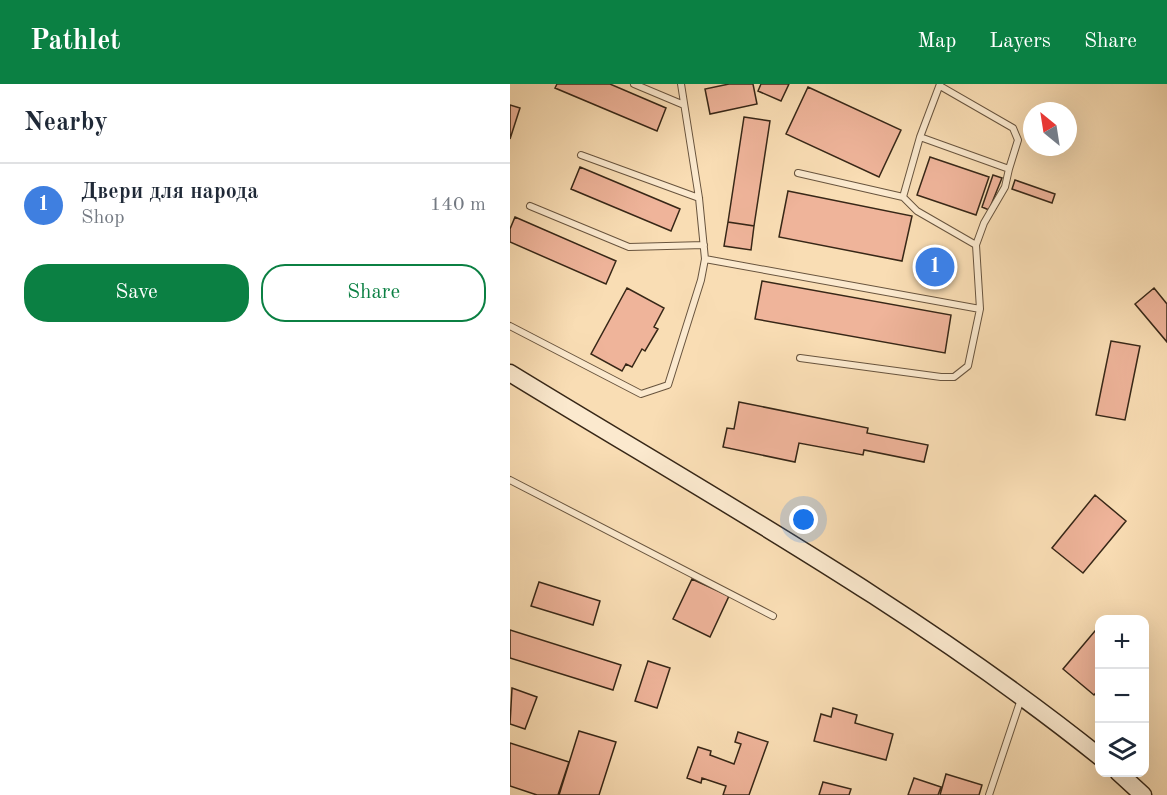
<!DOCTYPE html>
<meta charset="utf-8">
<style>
:root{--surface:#fff;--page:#f6f6f7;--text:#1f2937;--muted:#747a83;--line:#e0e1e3;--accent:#0b8043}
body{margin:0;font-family:"Old Standard TT",serif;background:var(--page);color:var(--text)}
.controls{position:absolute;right:18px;bottom:18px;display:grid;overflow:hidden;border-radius:12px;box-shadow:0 6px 24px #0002}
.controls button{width:54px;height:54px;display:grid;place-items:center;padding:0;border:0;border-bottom:2px solid var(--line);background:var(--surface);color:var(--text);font:30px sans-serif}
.compass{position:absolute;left:513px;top:18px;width:54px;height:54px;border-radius:50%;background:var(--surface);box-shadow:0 6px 24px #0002;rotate:330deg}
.you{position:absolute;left:294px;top:436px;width:21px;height:21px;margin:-15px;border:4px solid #fff;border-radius:50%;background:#1a73e8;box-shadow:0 0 0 9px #1a73e833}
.badge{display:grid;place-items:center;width:39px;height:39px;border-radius:50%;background:var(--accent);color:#fff;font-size:20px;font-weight:700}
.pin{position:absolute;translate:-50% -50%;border:3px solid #fff;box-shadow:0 2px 6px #0006}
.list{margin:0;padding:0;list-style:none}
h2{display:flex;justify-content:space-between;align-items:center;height:78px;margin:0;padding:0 24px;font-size:26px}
h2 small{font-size:20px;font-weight:400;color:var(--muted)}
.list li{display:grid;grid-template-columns:39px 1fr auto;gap:18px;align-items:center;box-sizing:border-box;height:84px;padding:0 24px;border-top:2px solid var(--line)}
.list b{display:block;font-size:22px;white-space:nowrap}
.list p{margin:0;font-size:20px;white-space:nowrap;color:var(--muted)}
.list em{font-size:20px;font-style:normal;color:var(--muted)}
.actions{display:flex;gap:12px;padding:18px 24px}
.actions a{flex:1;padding:14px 0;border:2px solid var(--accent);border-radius:24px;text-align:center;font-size:21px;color:var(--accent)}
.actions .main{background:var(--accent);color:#fff}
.icon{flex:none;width:33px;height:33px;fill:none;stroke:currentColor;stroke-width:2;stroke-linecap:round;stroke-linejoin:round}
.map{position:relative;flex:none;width:657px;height:711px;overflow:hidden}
header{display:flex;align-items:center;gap:36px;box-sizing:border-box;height:84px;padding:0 30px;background:var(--accent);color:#fff}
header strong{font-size:28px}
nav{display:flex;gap:33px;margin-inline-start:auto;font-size:21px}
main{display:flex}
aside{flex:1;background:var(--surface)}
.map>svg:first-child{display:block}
.building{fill:#efb49a;stroke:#372717;stroke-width:1.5}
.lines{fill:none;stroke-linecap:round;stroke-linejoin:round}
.service-casing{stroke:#68543e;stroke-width:8}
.secondary-casing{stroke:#372717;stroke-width:19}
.service{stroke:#fbe9ce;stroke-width:6}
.secondary{stroke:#fbe9ce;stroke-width:16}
</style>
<header>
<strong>Pathlet</strong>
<nav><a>Map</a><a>Layers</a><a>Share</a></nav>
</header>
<main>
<aside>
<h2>Nearby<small></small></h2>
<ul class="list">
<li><span class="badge" style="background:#3f7fe0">1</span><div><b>Двери для народа</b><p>Shop</p></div><em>140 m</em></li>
</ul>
<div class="actions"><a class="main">Save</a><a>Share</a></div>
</aside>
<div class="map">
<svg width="657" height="711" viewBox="0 0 657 711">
<rect width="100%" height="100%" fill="#f9ddb4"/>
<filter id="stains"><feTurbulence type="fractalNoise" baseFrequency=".00333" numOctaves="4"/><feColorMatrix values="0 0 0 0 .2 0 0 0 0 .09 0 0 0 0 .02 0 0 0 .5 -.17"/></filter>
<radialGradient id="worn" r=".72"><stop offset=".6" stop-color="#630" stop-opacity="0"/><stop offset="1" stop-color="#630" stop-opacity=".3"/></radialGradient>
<path class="building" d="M47,0H100L156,24L147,47L45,4Z
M219,0H243L247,20L200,30L195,5Z
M251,0H279L271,17L248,7Z
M298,3L391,46L369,93L276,50Z
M0,21L10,24L0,55Z
M234,33L260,37L244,142L218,138Z
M420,73L479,93L466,131L407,111Z
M70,83L170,125L161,147L61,105Z
M483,91L492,94L479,126L472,123Z
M505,96L545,110L542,119L502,105Z
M278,107L402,132L392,177L269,153Z
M5,133L106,177L96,200L0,158V145Z
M218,138L244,142L241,166L214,162Z
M422,169L435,173L428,198L415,194Z
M252,197L441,231L435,269L245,235Z
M117,204L154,224L144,243L148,245L135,267L132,265L122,283L116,280L112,287L81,270Z
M644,204L657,220V258L625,220Z
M601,257L630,262L615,336L586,331Z
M229,318L358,344L357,349L418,361L414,378L354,366L353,371L289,359L285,378L213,363L217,344L224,345Z
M585,411L616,437L573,489L542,464Z
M182,495L219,512L200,553L163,535Z
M29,498L90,517L83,541L21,522Z
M590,541V604L584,611L553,585Z
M0,546L111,581L103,606L0,574Z
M138,577L160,584L147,624L125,617Z
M2,604L27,613L15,645L0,640Z
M323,624L347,631L345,639L383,650L376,676L304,657L311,630L321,633Z
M69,647L106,658L89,711H49Z
M228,648L258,658L239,711H213L216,702L192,694L191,699L177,694L188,663L201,667L200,671L224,680L231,660L225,658Z
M0,659L59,678L48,711H27L0,702Z
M436,690L472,701L469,711H430Z
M404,694L431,703L428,711H398Z
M313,698L341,705L339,711H309Z"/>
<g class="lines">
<g class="service-casing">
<path id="service" d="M124,0L174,21
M430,2L503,44L508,56L499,85
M71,71L189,114
M288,89L393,113L407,127L466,161
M393,113L410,53L430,0
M20,122L119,163L194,161
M195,175L470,225
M0,242L131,310L158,301L191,196L195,175L189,114L171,0
M290,274L431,293H444L458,282L470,225L466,161L474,139L495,103L499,85L410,53
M0,396L263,532
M479,711L511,615"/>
</g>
<g class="secondary-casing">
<path id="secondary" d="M0,289C199,411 407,526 590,673
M608,688L633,711"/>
</g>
<use href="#service" class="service"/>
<use href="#secondary" class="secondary"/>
</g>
<rect width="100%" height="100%" filter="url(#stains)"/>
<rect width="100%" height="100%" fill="url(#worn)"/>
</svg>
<div class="controls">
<button>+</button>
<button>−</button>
<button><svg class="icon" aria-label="layers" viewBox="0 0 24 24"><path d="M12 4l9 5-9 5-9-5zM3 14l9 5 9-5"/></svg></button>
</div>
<svg class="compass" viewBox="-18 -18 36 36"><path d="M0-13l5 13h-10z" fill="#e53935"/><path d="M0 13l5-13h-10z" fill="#747a83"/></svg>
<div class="you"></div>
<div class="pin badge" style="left:425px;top:183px;background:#3f7fe0">1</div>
</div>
</main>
